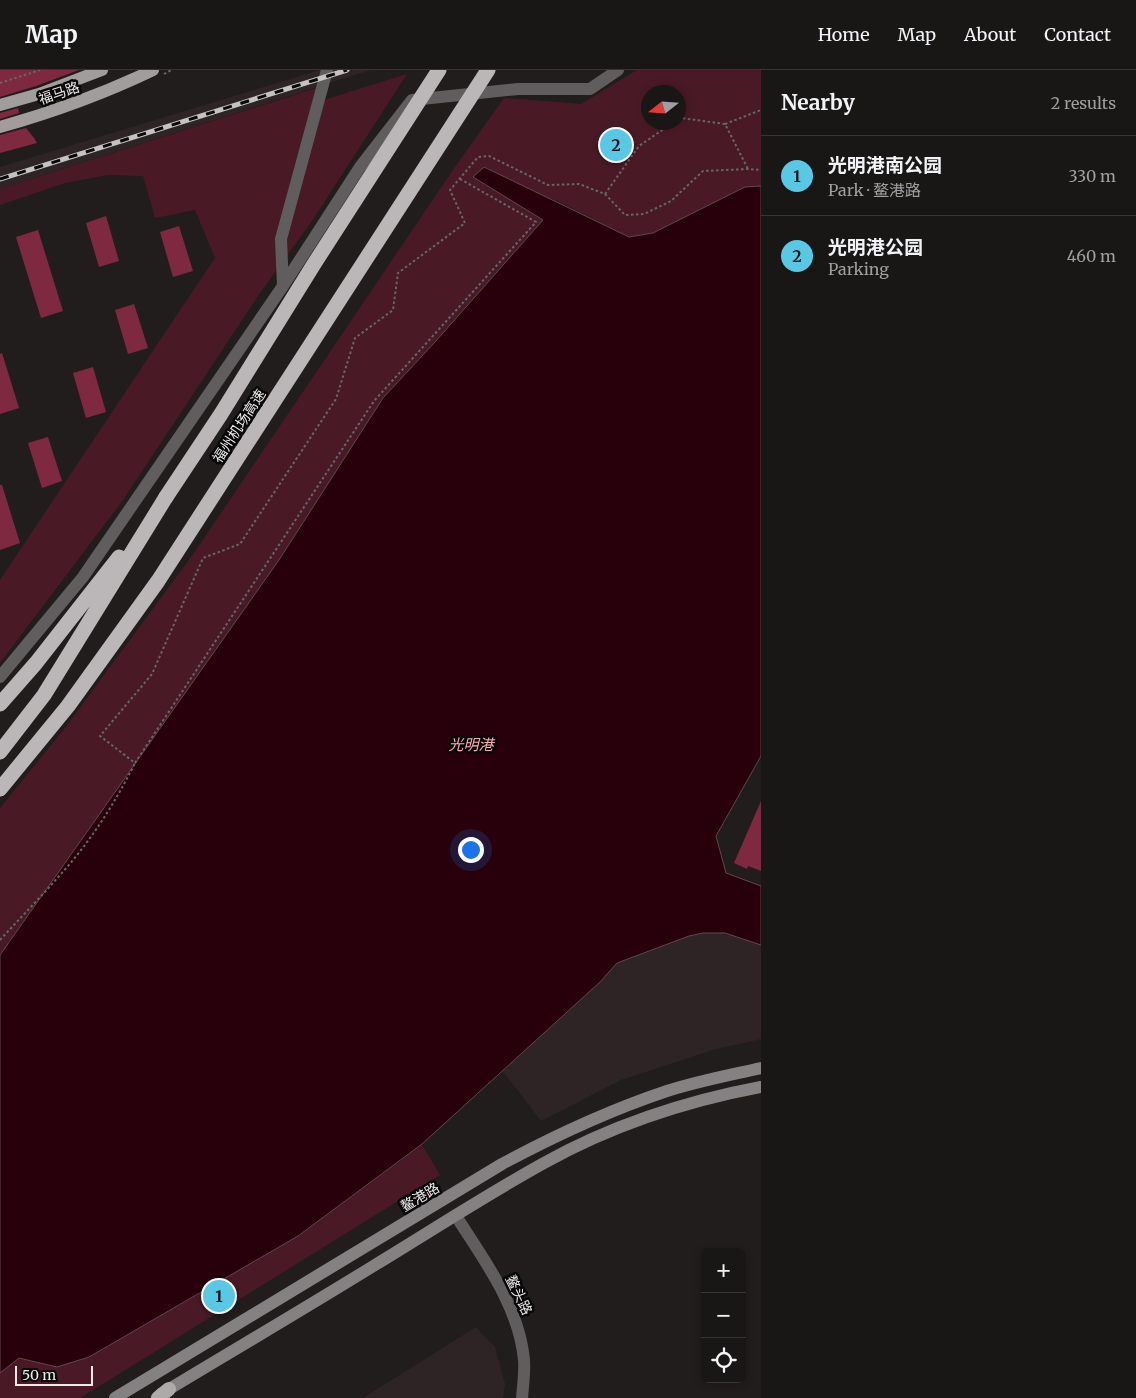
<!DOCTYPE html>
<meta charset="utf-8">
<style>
:root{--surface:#191616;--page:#262323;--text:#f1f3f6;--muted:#9f9fa1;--line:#373535;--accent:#59c8e5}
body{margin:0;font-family:Merriweather,"Noto Sans SC",serif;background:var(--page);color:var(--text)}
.controls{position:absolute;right:15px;bottom:15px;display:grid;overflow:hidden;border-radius:8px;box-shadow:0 2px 8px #0003}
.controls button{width:45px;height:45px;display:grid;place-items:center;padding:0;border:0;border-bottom:1px solid var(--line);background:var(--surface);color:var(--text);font:25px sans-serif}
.compass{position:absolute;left:641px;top:15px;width:45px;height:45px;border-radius:50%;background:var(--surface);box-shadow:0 2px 8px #0003;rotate:253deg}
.scale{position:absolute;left:15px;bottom:12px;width:78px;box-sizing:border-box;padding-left:5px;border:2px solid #eceaea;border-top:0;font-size:14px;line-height:18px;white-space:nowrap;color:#eceaea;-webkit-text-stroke:4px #090808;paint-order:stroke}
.you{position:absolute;left:470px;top:779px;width:18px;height:18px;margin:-12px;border:4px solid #fff;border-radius:50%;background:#1a73e8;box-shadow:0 0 0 8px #1a73e833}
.badge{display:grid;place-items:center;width:32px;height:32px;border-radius:50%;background:var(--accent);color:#111;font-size:16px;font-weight:700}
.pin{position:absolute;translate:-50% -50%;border:2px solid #fff;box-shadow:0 1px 5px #0006}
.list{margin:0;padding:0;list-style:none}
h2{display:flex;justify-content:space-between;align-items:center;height:65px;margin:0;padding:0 20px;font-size:21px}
h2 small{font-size:16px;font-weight:400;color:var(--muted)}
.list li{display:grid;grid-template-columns:32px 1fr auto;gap:15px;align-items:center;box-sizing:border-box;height:80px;padding:0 20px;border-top:1px solid var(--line)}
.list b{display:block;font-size:19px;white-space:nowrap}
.list p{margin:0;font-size:16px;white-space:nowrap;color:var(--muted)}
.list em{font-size:16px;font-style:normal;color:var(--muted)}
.icon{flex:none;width:28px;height:28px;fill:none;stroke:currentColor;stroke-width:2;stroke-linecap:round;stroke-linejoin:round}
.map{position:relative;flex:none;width:761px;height:1328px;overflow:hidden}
header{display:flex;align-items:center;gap:30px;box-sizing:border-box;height:70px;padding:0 25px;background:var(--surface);border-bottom:1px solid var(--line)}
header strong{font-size:24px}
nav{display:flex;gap:28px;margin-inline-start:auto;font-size:18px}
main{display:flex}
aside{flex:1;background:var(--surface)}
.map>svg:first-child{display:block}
.built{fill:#2e2425}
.green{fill:#491a26;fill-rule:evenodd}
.water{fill:#27000b;stroke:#62464e}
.building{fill:#7f2941}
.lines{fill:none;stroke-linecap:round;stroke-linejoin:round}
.path{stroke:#696666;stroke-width:2;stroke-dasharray:2.5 2.5;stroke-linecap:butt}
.tertiary{stroke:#5f5d5d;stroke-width:12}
.secondary{stroke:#848182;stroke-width:12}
.primary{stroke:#a19d9d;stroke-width:12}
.trunk{stroke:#aeaaaa;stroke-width:14}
.motorway{stroke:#bbb6b7;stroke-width:15}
.rail-casing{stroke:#c4c2c2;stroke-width:5}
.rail{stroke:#090808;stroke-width:3;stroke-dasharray:9;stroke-linecap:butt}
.motorway-bridge{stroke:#bbb6b7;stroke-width:15}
.labels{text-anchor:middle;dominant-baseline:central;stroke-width:5;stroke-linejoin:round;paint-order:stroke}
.street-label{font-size:14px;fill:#eceaea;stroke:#090808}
.water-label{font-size:15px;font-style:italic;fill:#f9adbb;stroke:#090808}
</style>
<header>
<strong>Map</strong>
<nav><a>Home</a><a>Map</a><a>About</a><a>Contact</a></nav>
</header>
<main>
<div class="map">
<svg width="761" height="1328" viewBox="0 0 761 1328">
<rect width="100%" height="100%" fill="#211d1d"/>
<path class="built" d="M320,0H370L0,119V97Z
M703,863H725L761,875V969L716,979L621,1010L541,1051L502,1000L600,912L617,893L689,866Z
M476,1257L495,1277L505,1314L503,1328H363Z"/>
<path class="green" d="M637,0H761V116L745,117L653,163L629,167L558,131L474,107L543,150L435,272L383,328L279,490L0,885V738L65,658L194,483L455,97L504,28L581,34ZM648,22H678V52H648Z
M407,4L314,148L258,226L123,430L0,593V510L215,188L195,140L155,148L143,106L108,105L65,113L0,135V119L326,15L324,30Z
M422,1075L440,1105L80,1328H0V1303L18,1288L34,1291L89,1287L298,1166Z"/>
<path class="water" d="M484,97L629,167L653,163L745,117L761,116V686L716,766L726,803L761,816V875L725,863H703L689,866L617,893L600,912L422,1074L298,1166L89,1287L57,1297L19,1288L0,1303V885L279,490L383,328L435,272L543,150L473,107Z"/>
<path class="building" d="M0,0H79L36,16L0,27Z
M18,38L19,43L0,49V43Z
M26,58L34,68L37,73L0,83V65Z
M106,146L119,191L99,197L86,153Z
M179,156L193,201L173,207L160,162Z
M38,160L63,241L41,248L16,167Z
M134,234L148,278L128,284L115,240Z
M2,283L19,338L0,344V284Z
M93,297L106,342L86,348L73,303Z
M48,367L62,411L42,418L28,373Z
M0,415H2L20,473L0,480Z
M761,731V801L748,796L747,799L734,793Z"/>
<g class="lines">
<path class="path" d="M164,4L171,0
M0,13L40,0
M678,49L681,48L725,54L748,99
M725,54L761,40
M460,109L536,152L374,331L135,693L100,666L152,604L203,488L240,474L336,329L355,268L393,240L398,203L465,153L450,120L478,87L489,86L548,115L579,114L605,124L625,145L644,144L671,131L703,101L748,99L761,100
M605,124L639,76L674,52
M0,870C20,848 41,827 60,805C91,771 115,733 135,693"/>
<path class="tertiary" d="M283,216L281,169L327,0
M0,607L83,507L283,216L360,97L412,30L518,19H590L618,0
M456,1146C484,1190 519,1236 524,1290C525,1302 523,1315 522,1328"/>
<path class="secondary" d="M161,1324C232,1281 304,1239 375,1195C431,1161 486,1125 544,1093C611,1056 686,1031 761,1017
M115,1328L502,1094C556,1065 610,1040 667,1021C698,1011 730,1005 761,998"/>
<path class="primary" d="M0,35L39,24L102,0
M0,57C53,42 103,24 153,0"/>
<path class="trunk" d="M158,1328L169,1319"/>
<path class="motorway" d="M0,634L36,593L119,487
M0,682L44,625L166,427"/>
<g class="rail-casing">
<path id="rail" d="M0,109L347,0"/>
</g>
<use href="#rail" class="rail"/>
<path class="motorway-bridge" d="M166,427L221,344L314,194L439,0
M0,719L68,636L158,511L488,0"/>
</g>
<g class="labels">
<g class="street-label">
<text transform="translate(59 23) rotate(-19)">福马路</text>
<text transform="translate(239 356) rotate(-57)">福州机场高速</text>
<text transform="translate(420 1127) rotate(-31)">鳌港路</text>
<text transform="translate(519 1225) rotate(64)">鳌头路</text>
</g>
<g class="water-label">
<text x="471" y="674">光明港</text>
</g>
</g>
</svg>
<div class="controls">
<button>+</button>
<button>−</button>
<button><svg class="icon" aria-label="locate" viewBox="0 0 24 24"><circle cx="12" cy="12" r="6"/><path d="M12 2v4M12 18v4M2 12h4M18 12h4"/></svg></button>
</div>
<svg class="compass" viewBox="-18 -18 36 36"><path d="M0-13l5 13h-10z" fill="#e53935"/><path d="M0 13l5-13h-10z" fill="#9f9fa1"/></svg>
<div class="scale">50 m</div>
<div class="you"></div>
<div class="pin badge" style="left:219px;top:1226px">1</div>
<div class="pin badge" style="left:616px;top:75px">2</div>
</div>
<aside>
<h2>Nearby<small>2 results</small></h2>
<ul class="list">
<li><span class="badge">1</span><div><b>光明港南公园</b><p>Park · 鳌港路</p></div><em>330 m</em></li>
<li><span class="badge">2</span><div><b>光明港公园</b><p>Parking</p></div><em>460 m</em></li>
</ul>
</aside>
</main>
